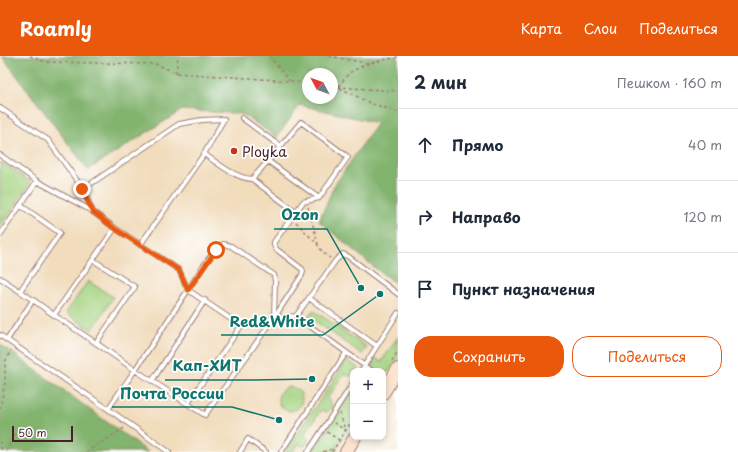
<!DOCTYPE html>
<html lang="ru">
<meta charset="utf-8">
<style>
:root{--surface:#fff;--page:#f2f2f3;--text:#1f2937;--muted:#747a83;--line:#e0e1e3;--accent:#ea580c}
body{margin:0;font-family:"Playpen Sans",sans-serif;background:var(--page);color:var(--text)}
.controls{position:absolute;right:12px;bottom:12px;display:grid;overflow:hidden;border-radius:8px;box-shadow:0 2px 6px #0003}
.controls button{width:36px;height:36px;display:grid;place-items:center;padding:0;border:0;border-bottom:1px solid var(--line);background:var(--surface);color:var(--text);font:20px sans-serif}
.compass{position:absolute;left:302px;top:12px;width:36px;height:36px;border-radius:50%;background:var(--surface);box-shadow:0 2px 6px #0003;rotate:311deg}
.scale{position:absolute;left:12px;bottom:10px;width:61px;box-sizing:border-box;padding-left:4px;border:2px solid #4a1f2b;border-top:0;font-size:11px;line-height:14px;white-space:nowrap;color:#4a1f2b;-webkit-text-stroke:3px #fff;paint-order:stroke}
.stop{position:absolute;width:12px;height:12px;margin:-9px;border:3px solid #ea580c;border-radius:50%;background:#fff}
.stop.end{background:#ea580c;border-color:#fff;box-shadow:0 1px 4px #0008}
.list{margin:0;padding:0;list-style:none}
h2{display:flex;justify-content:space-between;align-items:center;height:52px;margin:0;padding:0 16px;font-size:17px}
h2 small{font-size:13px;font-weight:400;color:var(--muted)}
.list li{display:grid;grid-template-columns:26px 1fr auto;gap:12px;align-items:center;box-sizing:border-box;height:72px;padding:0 16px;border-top:1px solid var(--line)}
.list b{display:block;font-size:15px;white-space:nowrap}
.list em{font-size:13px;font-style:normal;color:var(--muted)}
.actions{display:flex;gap:8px;padding:12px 16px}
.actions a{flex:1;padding:9px 0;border:1px solid var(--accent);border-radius:16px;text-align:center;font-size:14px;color:var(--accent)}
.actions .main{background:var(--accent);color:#fff}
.icon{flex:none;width:22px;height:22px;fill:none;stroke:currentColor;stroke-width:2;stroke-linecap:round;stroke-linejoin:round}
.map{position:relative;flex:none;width:398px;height:396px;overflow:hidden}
header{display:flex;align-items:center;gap:24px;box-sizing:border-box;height:56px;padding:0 20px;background:var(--accent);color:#fff}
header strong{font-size:19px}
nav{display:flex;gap:22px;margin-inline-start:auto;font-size:14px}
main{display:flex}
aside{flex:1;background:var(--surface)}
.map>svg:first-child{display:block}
.green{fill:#a3d27f;stroke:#767855}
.forest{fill:#82b46e;stroke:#666a4c;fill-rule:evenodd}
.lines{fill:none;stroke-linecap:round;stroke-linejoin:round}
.lane-casing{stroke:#9e7e74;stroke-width:6}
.secondary-casing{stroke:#9e7e74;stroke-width:14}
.path{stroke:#9e7e74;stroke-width:1.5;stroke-dasharray:3 3;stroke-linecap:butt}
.lane{stroke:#fff;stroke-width:4}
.secondary{stroke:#fde4d1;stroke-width:12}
.route{stroke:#ea580c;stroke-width:5}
.poi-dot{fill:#c8321e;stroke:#fff;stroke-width:1.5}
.labels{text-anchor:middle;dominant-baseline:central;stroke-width:3.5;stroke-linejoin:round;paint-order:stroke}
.poi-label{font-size:14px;fill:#4a1f2b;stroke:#fff;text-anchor:start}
.leader{fill:none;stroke:#0f766e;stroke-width:1.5}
.callout-dot{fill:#0f766e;stroke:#fff;stroke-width:1.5}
.callout-label{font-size:15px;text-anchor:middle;font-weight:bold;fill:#0f766e;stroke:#fff;stroke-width:3.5;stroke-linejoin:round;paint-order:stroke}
</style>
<header>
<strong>Roamly</strong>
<nav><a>Карта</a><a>Слои</a><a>Поделиться</a></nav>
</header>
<main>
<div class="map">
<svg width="398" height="396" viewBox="0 0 398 396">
<rect width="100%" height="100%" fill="#fff"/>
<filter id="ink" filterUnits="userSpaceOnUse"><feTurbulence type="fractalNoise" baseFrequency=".025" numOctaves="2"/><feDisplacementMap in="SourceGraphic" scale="8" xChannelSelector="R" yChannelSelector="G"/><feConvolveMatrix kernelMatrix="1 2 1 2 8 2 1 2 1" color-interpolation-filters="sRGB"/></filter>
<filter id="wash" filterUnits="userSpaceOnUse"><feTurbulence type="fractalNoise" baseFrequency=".012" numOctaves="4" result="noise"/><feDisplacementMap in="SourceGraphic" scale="16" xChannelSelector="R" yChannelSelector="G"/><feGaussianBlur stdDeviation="0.9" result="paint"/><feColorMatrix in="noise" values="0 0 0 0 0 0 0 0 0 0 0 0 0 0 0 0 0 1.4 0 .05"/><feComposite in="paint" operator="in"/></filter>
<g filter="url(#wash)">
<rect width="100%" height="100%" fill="#f1dcbc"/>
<path class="green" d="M1,106L31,126L0,171V111Z
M88,225L113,241L92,274L66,257Z
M313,254L367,291L362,298L308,260Z
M398,281V304L387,317L383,316V315H378L373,312L374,301L381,306Z
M347,304L357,311V315H353L352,320H350L344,318L327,343L331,346C332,351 331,353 327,356L321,354L304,379L309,383L306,389L303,390L298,388L293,396H285Z
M278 343a12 12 0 1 1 24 0a12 12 0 1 1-24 0Z
M353,334V368L337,391L336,396H313Z"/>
<path class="forest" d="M2,0H398V229L375,212L319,165L334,130L377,67L300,49L277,81L242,58L182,54L88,114ZM308,18H332V42H308Z
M0,288L148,396H0Z"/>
</g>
<g filter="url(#ink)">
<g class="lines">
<g class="lane-casing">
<path id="lane" d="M0,52L48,84L83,133L93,156L115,172L179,214L188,234C196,222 211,195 223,188L231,190L274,219L275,225L274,262
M242,62L280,90
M301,66L348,101L319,142L268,105Z
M204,98C219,108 235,122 252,123L268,105
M0,99L37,125L92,155
M252,123L296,156
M83,133L179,68L202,64L224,63
M0,179L37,125
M140,189L204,98L224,63
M93,204L135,231L96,287L135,314L188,234L241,270L188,347
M0,222L33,244
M20,235L60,177L20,149
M309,242L377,290
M54,259L96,287
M296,260L336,204L343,198L349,201L398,238
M241,270L274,262L302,219L303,215L302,213L276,193L274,189V186L303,146L319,142
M0,279L7,284L33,244L54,259L115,172
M7,284L108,353
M361,315L398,257
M152,325L205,244
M169,396L108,353L135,314L205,359L274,262L296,260L372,315
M240,396L248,383L266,396
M281,396L346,297
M308,396L353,327"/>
</g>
<g class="secondary-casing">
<path id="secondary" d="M383,337L398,313
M346,396L355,381"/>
</g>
<path class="path" d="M30,0L46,6L156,8L176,17L290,25L308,28
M269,0L290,25
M329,0L365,7
M398,1L366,8L349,17L338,31L370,47L398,56
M176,17L178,0
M332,32L338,31L398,35
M308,151L318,188
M296,166L318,189L322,196L330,202
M392,305L398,295
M0,353L5,327V306L11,294
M340,357L345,374
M334,367L345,374
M327,376L339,384
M0,385L2,396
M6,396L16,376
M86,396L120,375L124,372
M323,396L332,393
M332,396L353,363"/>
<use href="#lane" class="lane"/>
<use href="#secondary" class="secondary"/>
</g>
</g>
<g class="lines" filter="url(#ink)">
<path class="route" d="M82,133L93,156L114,172L179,214L188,234L216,194"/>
</g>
<circle class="poi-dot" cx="234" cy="95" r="4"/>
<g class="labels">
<g class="poi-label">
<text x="242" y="95">Ployka</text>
</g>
</g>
<path class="leader" d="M361 232L327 173H274M380 238L323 279H221M312 323L250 324H165M279 364L232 351H112"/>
<g class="callout-dot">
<circle cx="361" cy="232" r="4"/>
<circle cx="380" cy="238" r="4"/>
<circle cx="312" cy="323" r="4"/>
<circle cx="279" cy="364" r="4"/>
</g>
<g class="callout-label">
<text x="300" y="164">Ozon</text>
<text x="272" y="271">Red&amp;White</text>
<text x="207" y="315">Кап-ХИТ</text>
<text x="172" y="343">Почта России</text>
</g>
</svg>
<div class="controls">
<button>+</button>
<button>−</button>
</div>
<svg class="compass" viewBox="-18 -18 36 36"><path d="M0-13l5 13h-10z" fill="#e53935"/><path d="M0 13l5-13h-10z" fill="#747a83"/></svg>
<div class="scale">50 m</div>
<div class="stop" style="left:216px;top:194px"></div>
<div class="stop end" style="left:82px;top:133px"></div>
</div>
<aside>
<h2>2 мин<small>Пешком · 160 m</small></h2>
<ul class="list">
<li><svg class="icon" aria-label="ahead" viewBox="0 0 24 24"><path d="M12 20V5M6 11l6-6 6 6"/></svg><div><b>Прямо</b></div><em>40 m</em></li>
<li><svg class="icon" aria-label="right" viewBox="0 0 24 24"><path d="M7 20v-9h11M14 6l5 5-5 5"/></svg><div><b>Направо</b></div><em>120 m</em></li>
<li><svg class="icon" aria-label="arrive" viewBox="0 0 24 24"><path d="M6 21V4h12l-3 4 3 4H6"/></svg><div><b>Пункт назначения</b></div></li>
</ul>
<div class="actions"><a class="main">Сохранить</a><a>Поделиться</a></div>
</aside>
</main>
